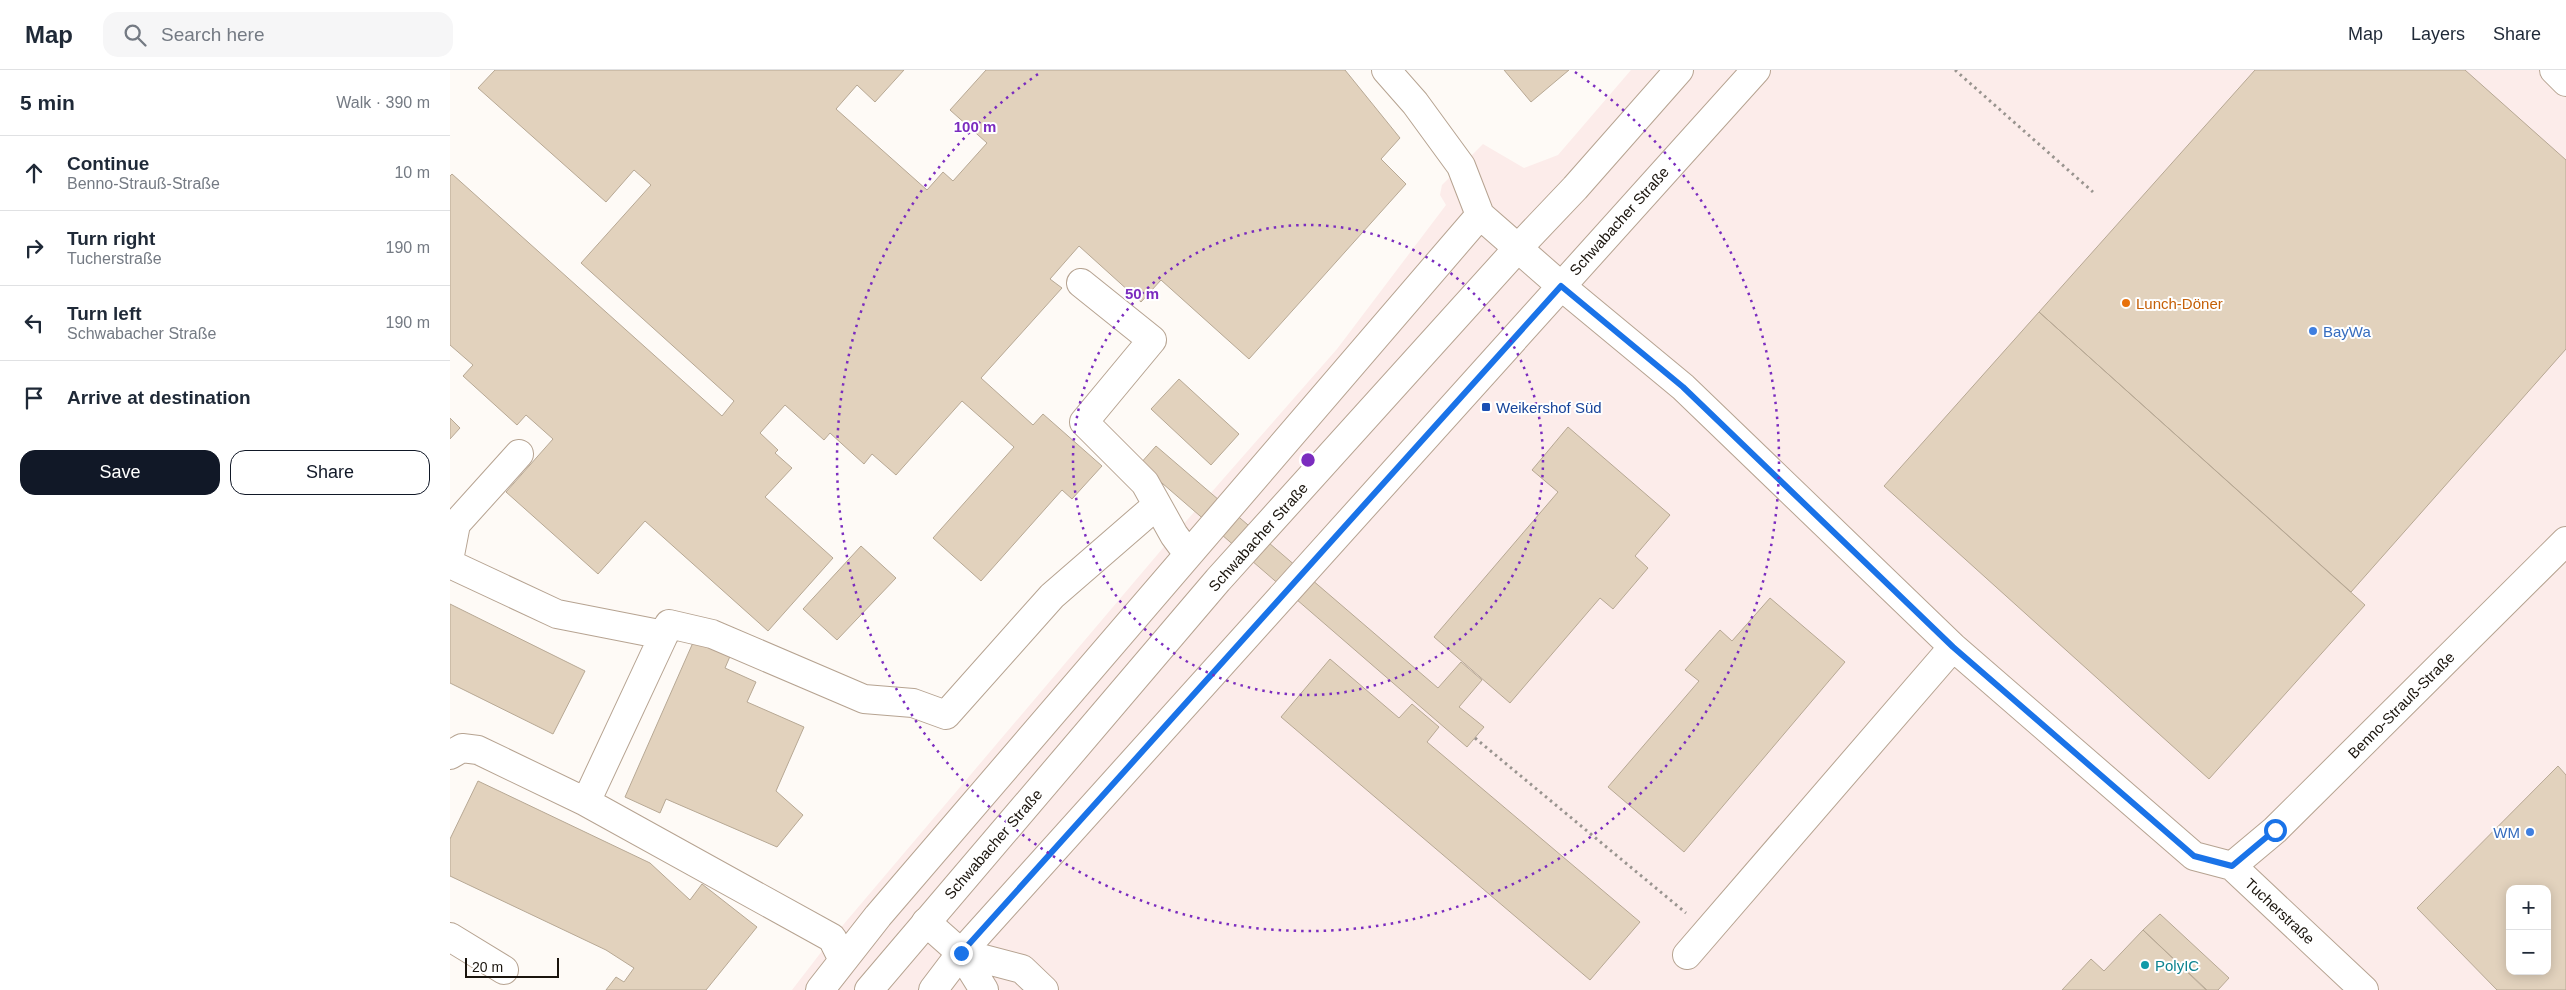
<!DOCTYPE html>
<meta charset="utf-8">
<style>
:root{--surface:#fff;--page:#f6f6f7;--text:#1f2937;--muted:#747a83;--line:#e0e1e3;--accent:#111827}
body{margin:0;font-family:Arial,sans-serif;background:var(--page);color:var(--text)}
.controls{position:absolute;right:15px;bottom:15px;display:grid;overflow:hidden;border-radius:10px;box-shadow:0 2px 12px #0003}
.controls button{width:45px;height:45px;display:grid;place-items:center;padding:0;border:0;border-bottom:1px solid var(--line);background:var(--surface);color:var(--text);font:25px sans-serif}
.scale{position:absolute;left:15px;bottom:12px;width:94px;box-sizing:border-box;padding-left:5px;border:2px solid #1a140d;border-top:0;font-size:14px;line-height:18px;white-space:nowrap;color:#1a140d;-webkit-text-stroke:4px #fff;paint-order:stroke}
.stop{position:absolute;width:15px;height:15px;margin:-11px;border:4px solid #1a73e8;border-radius:50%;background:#fff}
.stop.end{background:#1a73e8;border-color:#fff;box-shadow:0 1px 5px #0008}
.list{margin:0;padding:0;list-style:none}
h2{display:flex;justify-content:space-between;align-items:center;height:65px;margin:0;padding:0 20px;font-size:21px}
h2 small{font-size:16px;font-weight:400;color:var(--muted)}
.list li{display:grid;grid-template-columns:32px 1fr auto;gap:15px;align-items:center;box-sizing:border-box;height:75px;padding:0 20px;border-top:1px solid var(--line)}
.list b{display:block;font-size:19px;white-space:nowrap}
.list p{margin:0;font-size:16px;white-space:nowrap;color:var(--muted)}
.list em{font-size:16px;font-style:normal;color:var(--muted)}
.actions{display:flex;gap:10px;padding:15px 20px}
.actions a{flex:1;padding:11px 0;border:1px solid var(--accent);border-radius:15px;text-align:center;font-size:18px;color:var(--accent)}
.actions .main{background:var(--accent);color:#fff}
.icon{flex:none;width:28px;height:28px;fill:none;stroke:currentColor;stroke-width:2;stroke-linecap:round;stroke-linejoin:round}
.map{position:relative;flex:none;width:2116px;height:920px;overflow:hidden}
header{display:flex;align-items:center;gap:30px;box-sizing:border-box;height:70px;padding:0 25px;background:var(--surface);border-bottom:1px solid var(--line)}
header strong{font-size:24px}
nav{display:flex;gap:28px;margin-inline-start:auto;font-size:18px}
.search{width:350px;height:45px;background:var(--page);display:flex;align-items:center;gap:12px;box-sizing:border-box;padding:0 18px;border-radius:15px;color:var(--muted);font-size:19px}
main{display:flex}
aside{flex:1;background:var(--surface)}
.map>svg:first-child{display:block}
.commercial{fill:#fcecea;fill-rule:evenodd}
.building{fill:#e2d2bd;stroke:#b7a894;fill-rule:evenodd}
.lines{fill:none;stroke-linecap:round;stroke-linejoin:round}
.minor-casing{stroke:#b6a391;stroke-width:30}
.major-casing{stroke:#b6a391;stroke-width:30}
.path{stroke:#99948f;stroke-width:3;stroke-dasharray:2.5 4;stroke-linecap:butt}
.minor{stroke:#fff;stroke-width:28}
.major{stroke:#fff;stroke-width:28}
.route{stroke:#1a73e8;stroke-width:6}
.ring{fill:none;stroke:#7b2cbf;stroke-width:2.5;stroke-dasharray:2.5 5}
.food-dot{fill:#e8710a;stroke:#fff;stroke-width:2}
.shop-dot{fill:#3f7fe0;stroke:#fff;stroke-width:2}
.transit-dot{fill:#1a4fb4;stroke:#fff;stroke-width:2}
.culture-dot{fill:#0f9aa8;stroke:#fff;stroke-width:2}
.labels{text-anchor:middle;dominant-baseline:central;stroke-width:4;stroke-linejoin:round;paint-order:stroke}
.street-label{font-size:15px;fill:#1a140d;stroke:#fff}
.food-label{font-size:15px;fill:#c56008;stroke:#fff;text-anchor:start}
.shop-label{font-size:15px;fill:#366cbe;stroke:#fff;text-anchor:start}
.transit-label{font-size:15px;fill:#164399;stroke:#fff;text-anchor:start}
.culture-label{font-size:15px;fill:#0d838f;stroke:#fff;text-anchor:start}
.centre{fill:#7b2cbf;stroke:#fff;stroke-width:2.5}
.ring-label{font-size:15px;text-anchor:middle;font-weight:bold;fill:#7b2cbf;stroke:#fff;stroke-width:4;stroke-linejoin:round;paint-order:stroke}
</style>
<header>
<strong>Map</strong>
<div class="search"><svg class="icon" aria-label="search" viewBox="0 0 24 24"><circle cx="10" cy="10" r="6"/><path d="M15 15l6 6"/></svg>Search here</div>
<nav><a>Map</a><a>Layers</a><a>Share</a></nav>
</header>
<main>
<aside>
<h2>5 min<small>Walk · 390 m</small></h2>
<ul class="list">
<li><svg class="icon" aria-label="ahead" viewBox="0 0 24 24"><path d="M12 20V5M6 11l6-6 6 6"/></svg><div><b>Continue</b><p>Benno-Strauß-Straße</p></div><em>10 m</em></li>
<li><svg class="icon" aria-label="right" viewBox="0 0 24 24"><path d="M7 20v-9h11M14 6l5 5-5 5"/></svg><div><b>Turn right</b><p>Tucherstraße</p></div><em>190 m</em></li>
<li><svg class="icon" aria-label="left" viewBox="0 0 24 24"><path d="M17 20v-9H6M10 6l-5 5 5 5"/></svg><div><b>Turn left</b><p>Schwabacher Straße</p></div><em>190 m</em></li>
<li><svg class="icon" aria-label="arrive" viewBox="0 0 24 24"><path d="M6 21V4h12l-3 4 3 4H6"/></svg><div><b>Arrive at destination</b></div></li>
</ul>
<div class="actions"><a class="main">Save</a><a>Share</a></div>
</aside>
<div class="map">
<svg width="2116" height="920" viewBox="0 0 2116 920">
<rect width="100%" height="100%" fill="#fefaf6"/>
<path class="commercial" d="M1181,0H2116V920H342L382,868L724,465L887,279L996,135L990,125L992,115L1033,74L1074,98L1108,85ZM2060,819H2097V901H2060Z"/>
<path class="building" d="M45,0H454L425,32L407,15L386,39L477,120L493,102L503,111L537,73L500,40L536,0H895L950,68L931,89L956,114L799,289L711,210L691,232L629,176L600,209L612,218L531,308L583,355L593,344L652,396L622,429L612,420L531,511L483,468L564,377L512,331L446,405L422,384L414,394L380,363L374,370L335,335L310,363L328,380L325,383L342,398L315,427L383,488L318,561L195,451L148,504L56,422L103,369L76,345L67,355L13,306L23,295L0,275V106L2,104L272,346L284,331L131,193L201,115L184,100L156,132L28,18Z
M1054,0H1119L1081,32Z
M1805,0H2015L2116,90V279L1901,522L1589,242Z
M1589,242L1915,535L1759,709L1434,416Z
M729,309L789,364L761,395L701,339Z
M0,348L10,358L0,369Z
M1118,357L1220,445L1185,486L1198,498L1163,539L1150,528L1060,633L984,567L1108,422L1082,400Z
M706,376L988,618L1011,592L1032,610L1009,637L1034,657L1017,677L690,394Z
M411,476L446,508L387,570L353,539Z
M1320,528L1395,592L1234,782L1158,717L1249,611L1235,600L1270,560L1282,571Z
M0,534L135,601L103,664L0,613Z
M245,568L281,584L275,598L306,612L297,632L354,657L326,721L353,745L327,777L216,729L210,743L175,727Z
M880,589L949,648L962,634L989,657L977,672L1190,852L1140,910L831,647Z
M2108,696L2116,705V920H2047L1967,838ZM2060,819H2097V901H2060Z
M28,711L200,793L240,830L252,814L307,857L256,920H156L166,907L174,912L184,898L156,880L0,806V769Z
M1710,844L1779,908L1768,920H1757L1693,860Z
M1693,860L1756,920H1612L1641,889L1654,901Z"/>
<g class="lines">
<g class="minor-casing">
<path id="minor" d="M936,0L965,33L1011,96L1030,145L1111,216L1233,317L1503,577L1744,786L1782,796L1914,920
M2104,0L2116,12
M631,213L702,270L634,352L695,413L724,465L738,484
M0,485L6,454L69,384
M0,494L107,544L214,565
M0,685L12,678L28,680L136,732
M1782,796L1825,760L2116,471
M476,852L511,883L534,920
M0,867L54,900
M511,883L572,899L594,920
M1237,885L1503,577
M393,890L382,868L136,732L219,554L262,564L414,629L463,633L496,645L602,526L707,435
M370,920L428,846L1030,145"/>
</g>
<g class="major-casing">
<path id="major" d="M419,920L768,510L1068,178L1125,118L1229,0
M483,920L511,883L1306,0"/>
</g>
<path class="path" d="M1505,0L1643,122
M1025,668L1236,843"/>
<use href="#minor" class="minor"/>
<use href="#major" class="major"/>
</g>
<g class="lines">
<path class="route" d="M511,883L1111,216L1233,317L1503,577L1744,786L1782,796L1825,760"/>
</g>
<g class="ring">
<circle cx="858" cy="390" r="235"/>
<path d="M1125 2A471 471 0 1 1 591 2"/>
</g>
<circle class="food-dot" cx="1676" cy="233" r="5"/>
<g class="shop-dot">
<circle cx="1863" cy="261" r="5"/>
<circle cx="2080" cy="762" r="5"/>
</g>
<rect class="transit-dot" x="1031" y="332" width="10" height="10" rx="2.5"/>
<circle class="culture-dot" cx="1695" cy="895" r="5"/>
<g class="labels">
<g class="street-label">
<text transform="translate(1169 151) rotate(-48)">Schwabacher Straße</text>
<text transform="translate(808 467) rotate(-48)">Schwabacher Straße</text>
<text transform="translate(1951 635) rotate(-45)">Benno-Strauß-Straße</text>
<text transform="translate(543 774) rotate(-49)">Schwabacher Straße</text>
<text transform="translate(1830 841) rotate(43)">Tucherstraße</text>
</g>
<g class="food-label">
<text x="1686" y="233">Lunch-Döner</text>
</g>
<g class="shop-label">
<text x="1873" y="261">BayWa</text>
<text x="2070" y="762" text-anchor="end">WM</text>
</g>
<g class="transit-label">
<text x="1046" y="337">Weikershof Süd</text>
</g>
<g class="culture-label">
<text x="1705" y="895">PolyIC</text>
</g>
</g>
<circle cx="858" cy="390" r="8" class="centre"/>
<g class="ring-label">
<text x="525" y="62">100 m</text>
<text x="692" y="229">50 m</text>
</g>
</svg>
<div class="controls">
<button>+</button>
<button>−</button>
</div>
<div class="scale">20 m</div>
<div class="stop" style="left:1825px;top:760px"></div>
<div class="stop end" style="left:511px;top:883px"></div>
</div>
</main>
